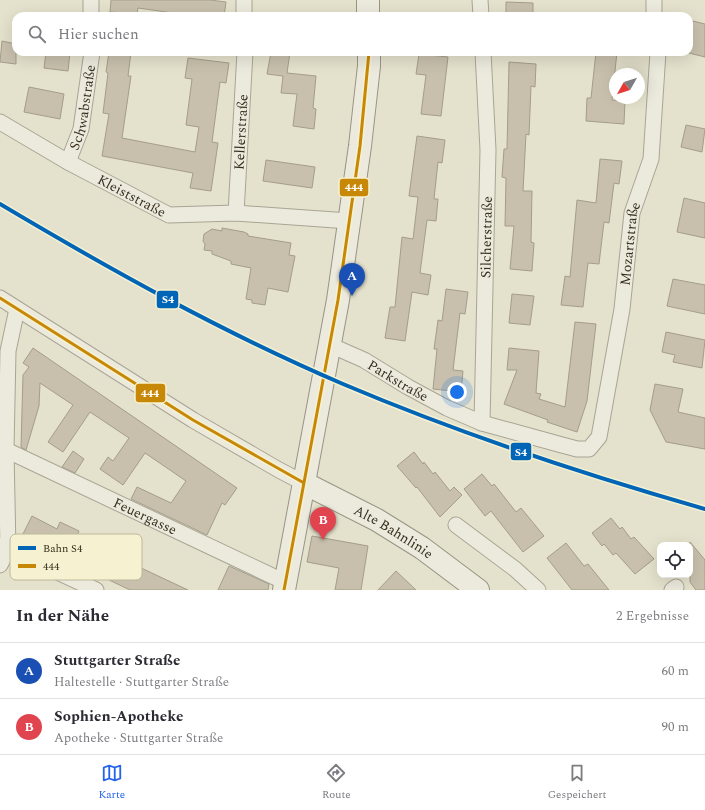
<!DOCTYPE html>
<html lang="de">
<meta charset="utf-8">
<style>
:root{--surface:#fff;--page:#f7f7f7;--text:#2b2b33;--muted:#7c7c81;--line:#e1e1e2;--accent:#2563eb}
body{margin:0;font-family:Spectral,serif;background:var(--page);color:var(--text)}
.controls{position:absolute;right:12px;bottom:12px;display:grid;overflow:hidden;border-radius:8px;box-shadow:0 4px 16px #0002}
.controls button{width:36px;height:36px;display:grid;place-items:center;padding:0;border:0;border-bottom:1px solid var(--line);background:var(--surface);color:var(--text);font:20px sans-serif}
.compass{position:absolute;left:609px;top:68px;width:36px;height:36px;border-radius:50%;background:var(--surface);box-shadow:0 4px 16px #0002;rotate:231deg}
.you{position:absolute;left:457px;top:392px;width:14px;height:14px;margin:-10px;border:3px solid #fff;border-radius:50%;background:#1a73e8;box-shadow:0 0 0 6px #1a73e833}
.badge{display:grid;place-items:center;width:26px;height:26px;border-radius:50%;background:var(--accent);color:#fff;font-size:13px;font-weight:700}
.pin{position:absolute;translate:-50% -33px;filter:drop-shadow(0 1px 2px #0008)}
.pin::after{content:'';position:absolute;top:21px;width:14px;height:12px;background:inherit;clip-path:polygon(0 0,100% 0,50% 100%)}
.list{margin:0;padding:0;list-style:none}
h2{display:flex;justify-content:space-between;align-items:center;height:52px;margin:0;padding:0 16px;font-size:17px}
h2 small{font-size:13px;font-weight:400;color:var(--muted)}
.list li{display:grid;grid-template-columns:26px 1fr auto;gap:12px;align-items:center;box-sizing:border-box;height:56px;padding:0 16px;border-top:1px solid var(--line)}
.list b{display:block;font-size:15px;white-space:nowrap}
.list p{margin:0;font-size:13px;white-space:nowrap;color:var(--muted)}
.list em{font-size:13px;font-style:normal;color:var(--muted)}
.icon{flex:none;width:22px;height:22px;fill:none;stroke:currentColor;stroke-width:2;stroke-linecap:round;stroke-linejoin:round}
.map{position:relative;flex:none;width:705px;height:590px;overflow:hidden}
.search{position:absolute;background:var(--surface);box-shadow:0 4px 16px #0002;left:12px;right:12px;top:12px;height:44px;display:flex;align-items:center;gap:10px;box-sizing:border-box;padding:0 14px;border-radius:12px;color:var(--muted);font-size:15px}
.sheet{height:164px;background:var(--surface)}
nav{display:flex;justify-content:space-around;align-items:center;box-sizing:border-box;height:56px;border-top:1px solid var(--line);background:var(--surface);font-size:11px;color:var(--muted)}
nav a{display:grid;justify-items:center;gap:2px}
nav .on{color:var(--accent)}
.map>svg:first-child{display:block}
.building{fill:#c8c0ac;stroke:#a49d8b}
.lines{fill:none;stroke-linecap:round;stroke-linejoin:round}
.street-casing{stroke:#a9a595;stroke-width:17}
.secondary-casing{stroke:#989485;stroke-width:24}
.street{stroke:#eceadd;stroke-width:15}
.secondary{stroke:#eceadd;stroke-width:22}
.bus-1-casing{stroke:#f6f2d1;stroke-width:6}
.bus-1{stroke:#c78807;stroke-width:3}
.rail-1-casing{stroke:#f6f2d1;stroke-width:7}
.rail-1{stroke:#0065b7;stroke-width:4}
.labels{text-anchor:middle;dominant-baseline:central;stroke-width:3.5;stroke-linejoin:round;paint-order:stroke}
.street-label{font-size:14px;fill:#372f1d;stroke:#f6f2d1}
.key{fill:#f6f2d1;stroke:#bdb89b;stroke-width:1}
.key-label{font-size:11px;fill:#372f1d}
.line-badge{stroke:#f6f2d1;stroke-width:1.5}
.badge-label{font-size:11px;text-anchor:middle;font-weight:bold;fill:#fff}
</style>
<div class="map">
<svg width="705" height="590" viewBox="0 0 705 590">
<rect width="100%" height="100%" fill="#e4e1cc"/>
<path class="building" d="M111,0H210L226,2L224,16H194L138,8L137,14L110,12Z
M506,2L533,3V16H506Z
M693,21L705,24V57L689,53V37Z
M2,41L16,44V64L0,62Z
M46,52H70L68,71L44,68Z
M109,52H131L128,76H131L122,138L195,152L199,127L186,125L192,79L185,78L188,58L229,63L226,83L220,82L212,142L218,143L211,191L190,188L193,173L102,156L109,114L103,113L108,73L106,72Z
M271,52H290L287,73L316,76L313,108L316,109L314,129L293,126L297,94L281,93L283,76L267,74Z
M596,52H617L612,100L625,101L624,124L586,121L587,98H591Z
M419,54L448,57L441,116L421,114L426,75L416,74Z
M509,62L536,64L535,87L531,86L529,135L526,134L523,191H532L531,242L534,243L532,271L510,269L514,226H505L506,178L502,177L504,149H507Z
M29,87L64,94L60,119L24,112Z
M686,125L705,129L702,152L681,147Z
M417,136L445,140L442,163L438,162L434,199H438L436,221L427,220L420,273L431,275L428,295L412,292L405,341L385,338L390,307H395L402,237L413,239L418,197L409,196Z
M600,159L622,161L619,184L614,183L609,223L604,222L599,264L588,263L583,307L561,305L565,276L570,277L577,200L596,203Z
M266,160L315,167L312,188L263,181Z
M684,198L705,203V238L677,232Z
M222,228L244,232L248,234V236L291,243L289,255L295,256L288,292L268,288L265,305L252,303V300L246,299L251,268L231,264V261L212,254V251L204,250L205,244L203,241L204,234L212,229L222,231Z
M673,279L705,285V314L667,306Z
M446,289L468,292L465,314L460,313L453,370L463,371L461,392L433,389L437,349H434L438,320L442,321Z
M512,294L534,296L530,325L509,323Z
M575,322L596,324L587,401L577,432L547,422L548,420L504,404L517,370H507L509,348L539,351L536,393L541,394L539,399L565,407Z
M666,332L705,340L702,368L673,362L675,355L662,352Z
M33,348L237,488L225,505L222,503L207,535L131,499L137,487L171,503L186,481L145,453L123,485L100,469L108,457L113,461L129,438L90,412L63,452L48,442L73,405L40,383L39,406L26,450L21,447L23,375L29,367L23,363Z
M655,384L683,389L678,412L705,418V449L666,442L650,410Z
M73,451L84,459L75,473L62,467Z
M414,452L423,464L424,462L433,474L435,472L450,491L454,487L462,495L440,517L417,487L416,488L397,466Z
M482,474L492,486L494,484L516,512L521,508L544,536L523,552L491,511L485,516L464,489Z
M32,516L57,529L60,522L79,531L77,536L114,553L117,548L142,560L139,567L188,590H130L109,580L110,577L23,534Z
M611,518L620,529L622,527L631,539L634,537L654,559L635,574L616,553L613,555L604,544L602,546L592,533Z
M312,536L368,546L361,590H335L339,568L307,562Z
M690,542L705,560V590H696L690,582Z
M566,543L584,566L588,564L609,590H572L547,558Z
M229,566L269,584L268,590H218Z
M396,571L416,590H378Z"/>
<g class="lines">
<g class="street-casing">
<g id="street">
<path d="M91,0V16"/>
<path d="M244,0V16"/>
<path d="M480,0L481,16"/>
<path d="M654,0V16"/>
<path id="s1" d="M0,122L68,162L169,215L236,213L349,221"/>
<path id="s2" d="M68,162L81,129L92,52"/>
<path id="s3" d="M236,213L245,52"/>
<path d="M0,298L193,420L279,470L304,483"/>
<path id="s4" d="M330,345L364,360L408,387L447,408L482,423L562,445L577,449H589L599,437L622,309L632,213L651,159L658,52"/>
<path id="s5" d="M482,423L488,150L483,52"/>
<path id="s6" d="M6,450L285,582"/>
<path d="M456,525L515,569L538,590"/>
<path d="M0,545L96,590"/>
<path d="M0,565L8,549L6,450L8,351L17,309"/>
<path d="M672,590L676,587"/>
</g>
</g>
<g class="secondary-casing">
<g id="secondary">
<path d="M368,0V16"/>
<path id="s7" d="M304,483L377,520L422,548L478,590"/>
<path d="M284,590L338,300L360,146L369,66V52"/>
</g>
</g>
<use href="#street" class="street"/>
<use href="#secondary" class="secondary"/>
<g class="bus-1-casing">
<path id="bus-1" d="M0,298L193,420L304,483
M284,590L338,300L360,146L369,52"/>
</g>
<use href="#bus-1" class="bus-1"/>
<g class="rail-1-casing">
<path id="rail-1" d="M0,204C111,270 224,333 343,384C461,434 582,474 705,509"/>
</g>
<use href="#rail-1" class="rail-1"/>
</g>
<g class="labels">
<g class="street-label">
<text stroke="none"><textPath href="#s2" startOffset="57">Schwabstraße</textPath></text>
<text stroke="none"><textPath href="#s3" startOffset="81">Kellerstraße</textPath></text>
<text stroke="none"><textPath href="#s1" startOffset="151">Kleiststraße</textPath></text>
<text stroke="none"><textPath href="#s5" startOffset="186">Silcherstraße</textPath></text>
<text stroke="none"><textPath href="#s4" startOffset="493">Mozartstraße</textPath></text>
<text stroke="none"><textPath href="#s4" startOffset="77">Parkstraße</textPath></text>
<text stroke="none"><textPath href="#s6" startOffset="154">Feuergasse</textPath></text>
<text stroke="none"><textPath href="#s7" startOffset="102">Alte Bahnlinie</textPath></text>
</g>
</g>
<rect x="10" y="534" width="132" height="46" rx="6" class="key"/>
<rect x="18" y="546" width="18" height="4" fill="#0065b7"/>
<rect x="18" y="564" width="18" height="4" fill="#c78807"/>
<g class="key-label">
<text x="43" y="552">Bahn S4</text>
<text x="43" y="570">444</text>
</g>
<g class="line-badge">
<rect x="339" y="178" width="30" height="19" rx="4" fill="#c78807"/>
<rect x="156" y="290" width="23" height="19" rx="4" fill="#0065b7"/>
<rect x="135" y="383" width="31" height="20" rx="4" fill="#c78807"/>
<rect x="510" y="442" width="22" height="19" rx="4" fill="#0065b7"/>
</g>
<g class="badge-label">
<text x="354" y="191">444</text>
<text x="168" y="303">S4</text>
<text x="150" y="397">444</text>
<text x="521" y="456">S4</text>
</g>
</svg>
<div class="controls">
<button><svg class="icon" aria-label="locate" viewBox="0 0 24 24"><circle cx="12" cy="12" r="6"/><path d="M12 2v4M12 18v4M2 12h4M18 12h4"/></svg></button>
</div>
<svg class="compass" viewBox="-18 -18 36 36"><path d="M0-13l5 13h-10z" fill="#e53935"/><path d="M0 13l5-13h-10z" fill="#7c7c81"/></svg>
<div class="you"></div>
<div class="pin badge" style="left:352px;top:296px;background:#1a4fb4">A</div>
<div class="pin badge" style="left:323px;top:540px;background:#e0444e">B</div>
<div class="search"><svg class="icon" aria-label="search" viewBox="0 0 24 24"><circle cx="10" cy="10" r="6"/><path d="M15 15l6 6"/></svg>Hier suchen</div>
</div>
<section class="sheet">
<h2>In der Nähe<small>2 Ergebnisse</small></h2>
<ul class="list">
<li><span class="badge" style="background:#1a4fb4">A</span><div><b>Stuttgarter Straße</b><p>Haltestelle · Stuttgarter Straße</p></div><em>60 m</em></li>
<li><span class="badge" style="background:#e0444e">B</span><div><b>Sophien-Apotheke</b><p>Apotheke · Stuttgarter Straße</p></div><em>90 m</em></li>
</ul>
</section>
<nav>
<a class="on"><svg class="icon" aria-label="map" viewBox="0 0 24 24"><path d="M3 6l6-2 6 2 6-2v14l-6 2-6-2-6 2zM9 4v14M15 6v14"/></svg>Karte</a>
<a><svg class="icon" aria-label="directions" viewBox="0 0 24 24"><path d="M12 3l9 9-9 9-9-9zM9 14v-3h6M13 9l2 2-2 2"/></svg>Route</a>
<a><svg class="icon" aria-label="saved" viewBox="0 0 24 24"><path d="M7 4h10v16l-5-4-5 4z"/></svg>Gespeichert</a>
</nav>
